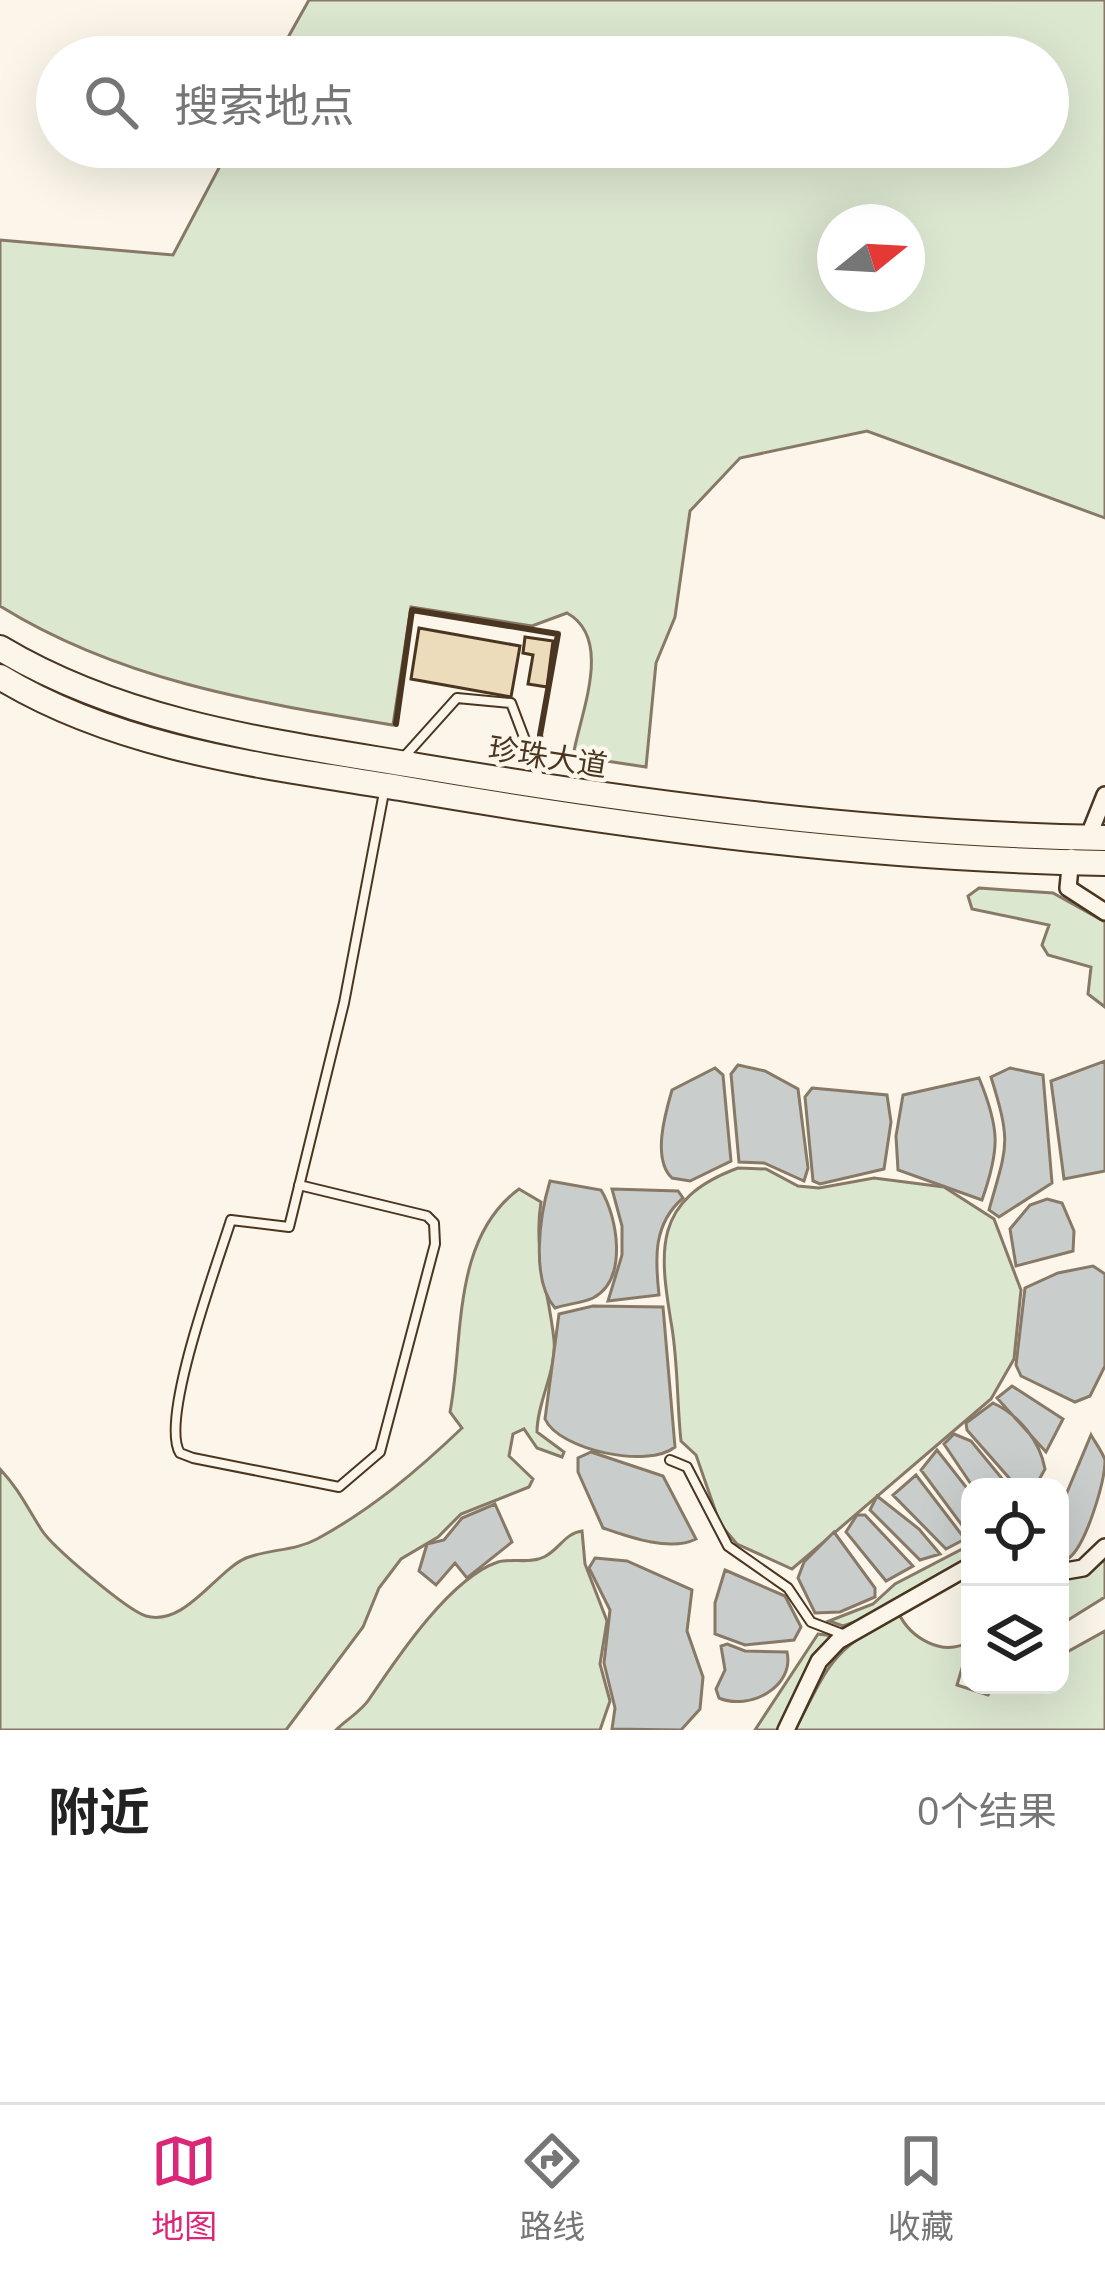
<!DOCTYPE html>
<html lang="zh">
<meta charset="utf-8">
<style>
:root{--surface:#fff;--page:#f6f6f6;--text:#222;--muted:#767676;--line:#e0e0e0;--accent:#db2777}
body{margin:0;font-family:"IBM Plex Sans","Noto Sans SC",sans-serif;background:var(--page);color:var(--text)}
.controls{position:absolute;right:36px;bottom:36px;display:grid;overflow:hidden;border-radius:24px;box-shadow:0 12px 48px #0002}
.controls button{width:108px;height:108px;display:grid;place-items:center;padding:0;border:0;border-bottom:3px solid var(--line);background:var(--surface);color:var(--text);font:60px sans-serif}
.compass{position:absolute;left:817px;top:204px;width:108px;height:108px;border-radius:50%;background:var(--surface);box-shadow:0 12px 48px #0002;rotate:72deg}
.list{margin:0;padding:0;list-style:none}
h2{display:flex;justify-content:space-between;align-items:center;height:156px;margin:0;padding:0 48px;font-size:51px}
h2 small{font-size:39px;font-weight:400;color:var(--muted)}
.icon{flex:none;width:66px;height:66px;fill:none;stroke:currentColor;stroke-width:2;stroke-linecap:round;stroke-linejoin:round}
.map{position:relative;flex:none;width:1105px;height:1730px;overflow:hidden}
.search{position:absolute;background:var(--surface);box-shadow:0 12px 48px #0002;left:36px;right:36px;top:36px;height:132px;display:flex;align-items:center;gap:30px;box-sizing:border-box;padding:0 42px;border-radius:66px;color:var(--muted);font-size:45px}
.sheet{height:372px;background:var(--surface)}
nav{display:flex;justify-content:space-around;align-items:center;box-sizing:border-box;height:168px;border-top:3px solid var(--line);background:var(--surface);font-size:33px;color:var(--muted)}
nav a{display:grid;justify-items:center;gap:6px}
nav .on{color:var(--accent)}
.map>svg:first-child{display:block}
.green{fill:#dce7d0;stroke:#887966;stroke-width:3;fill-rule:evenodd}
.water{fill:#c9cecd;stroke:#887966;stroke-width:3}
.building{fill:#ecdcbc;stroke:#4a3520;stroke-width:3}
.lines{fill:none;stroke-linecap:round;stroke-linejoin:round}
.service-casing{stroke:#4a3520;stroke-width:12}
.minor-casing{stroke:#4a3520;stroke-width:20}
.trunk-casing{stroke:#4a3520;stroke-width:28}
.service{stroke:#fbf6e9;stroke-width:8}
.minor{stroke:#fbf6e9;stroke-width:15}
.trunk{stroke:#fbf6e9;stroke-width:24}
.wall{stroke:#4a3520;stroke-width:6}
.labels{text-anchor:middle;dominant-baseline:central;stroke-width:9;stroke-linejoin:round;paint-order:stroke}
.street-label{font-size:30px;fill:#4a3520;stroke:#fbf6e9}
</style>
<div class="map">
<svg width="1105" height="1730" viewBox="0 0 1105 1730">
<rect width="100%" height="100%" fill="#fbf6e9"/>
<path class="green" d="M309,0H1105V518L867,431L740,458L690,511L675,617L656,663L646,767L573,756C580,714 614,639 567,613L532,626L411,607L393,725C255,702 121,681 0,606V240L173,255L230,147H1048V57H277ZM835,222H907V294H835Z
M979,888L1053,893L1105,922V1007L1088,994L1091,967L1048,955L1042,945L1049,925L972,909L968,896Z
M738,1168L766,1169L798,1186L819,1188L874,1178L944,1187L994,1219L1021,1290L1014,1359L991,1399L792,1569L737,1544L720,1524L696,1455L681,1441C677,1404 678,1365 672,1328C659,1250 652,1200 738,1168Z
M519,1189L541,1202C533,1253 549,1291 554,1340C557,1370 537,1402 537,1432L564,1452L562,1457L537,1448L524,1429L513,1434L509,1456L533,1479L529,1487L461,1514L438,1537L401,1559L379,1588L363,1627L286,1730H0V1469C18,1488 27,1507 41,1529C51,1546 127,1610 146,1616C185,1627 216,1571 246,1558C269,1549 295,1551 317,1539C372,1509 417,1471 462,1428L450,1412C464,1339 451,1239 519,1189Z
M582,1531L585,1564L607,1621L600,1664L610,1701L600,1730H336C347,1719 362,1711 370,1698C397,1658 450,1578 498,1562C512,1558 530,1564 544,1557C559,1550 565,1533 582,1531Z
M970,1545V1560L860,1620L843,1626L829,1621L873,1604L895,1584Z
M1105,1559V1597L1060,1625V1579L1086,1575Z
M898,1612C910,1638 943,1658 970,1641L957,1685L988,1695L995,1685H1060V1656L1105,1631V1730H795C832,1659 828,1656 898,1612Z
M818,1634L834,1636L780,1730H755Z"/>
<path class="water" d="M1105,1061V1171L1064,1179L1051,1081Z
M738,1065L765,1071L798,1089L808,1168L804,1181L764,1163L739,1162L731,1074Z
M715,1068L723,1075L731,1161L690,1181L672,1178C652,1159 665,1114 672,1090Z
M1010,1068L1043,1075L1052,1183L999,1217L989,1210C1007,1145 1012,1145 991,1077Z
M979,1078C1000,1129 1000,1149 982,1200L898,1170L896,1136L903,1095Z
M812,1088L887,1095L891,1122L884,1169L820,1184L813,1181L805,1097Z
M550,1181L601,1190C617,1216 629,1279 593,1298C583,1303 566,1304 555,1308C530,1279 540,1214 550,1181Z
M612,1189L678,1191L683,1198C653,1224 655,1258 659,1295L608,1301L622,1255V1226Z
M1047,1199L1062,1203L1074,1231L1073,1251L1016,1266L1010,1229L1030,1205Z
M1093,1266L1105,1274V1366L1090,1396L1075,1402L1021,1376L1016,1365L1025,1288L1058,1273Z
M593,1306L663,1307L675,1447C648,1469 559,1450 545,1419L559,1314Z
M1012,1386L1063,1419L1046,1452L997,1398Z
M993,1403C1019,1415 1040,1441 1045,1469L1035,1487H1017L967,1430L966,1423Z
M954,1434L971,1441L1009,1487H973L944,1444Z
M1091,1435C1095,1442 1103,1453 1105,1460C1105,1482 1086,1545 1069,1558L1060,1549V1509Z
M937,1450L970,1492V1536L921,1470Z
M591,1452L663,1476L696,1539C670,1552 629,1537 603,1528L578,1472V1458Z
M916,1475L965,1539L946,1549L893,1495Z
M877,1496L919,1529L940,1554L920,1560L870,1510Z
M495,1504L512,1542L467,1578L455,1563L436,1585L419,1571L427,1544L444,1540L462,1518Z
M857,1515H865L913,1566L886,1581L846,1532Z
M834,1532L875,1588V1597L840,1612L815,1613L798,1578L804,1562Z
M595,1558L627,1561L692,1590L687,1631L703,1677L700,1709L681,1730L612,1729L615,1708L604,1663L610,1610L589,1568Z
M725,1570L785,1596L801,1627L794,1640L745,1645L715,1634V1603Z
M727,1644L745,1651L787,1652C795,1687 749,1711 719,1698L716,1689L725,1670L721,1646Z"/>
<path class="building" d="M419,628L520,646L511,697L411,679Z
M525,637L553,641L547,687L528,684L533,655L523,653Z"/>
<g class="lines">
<g class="service-casing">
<path id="service" d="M404,757L457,698L511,703L541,782
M299,1185L427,1216L434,1223L435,1244L380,1452L339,1487L193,1458L180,1453C159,1420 218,1262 231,1220L289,1227L344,1003L385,787
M670,1460L687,1467L728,1546L788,1588L811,1622L845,1635"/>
</g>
<g class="minor-casing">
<path id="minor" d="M1087,840L1105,795
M1071,857L1068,888L1105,912
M1060,1572L1083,1568L1105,1547
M786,1730L819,1661L838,1641L970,1566"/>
</g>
<g class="trunk-casing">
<path id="trunk" d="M0,648C127,724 274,742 418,766C644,804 875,834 1105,838
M0,677C120,750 265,766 400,788C633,828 869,859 1105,863"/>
</g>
<use href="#service" class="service"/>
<use href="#minor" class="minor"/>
<use href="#trunk" class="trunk"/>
<path class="wall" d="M396,724L412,610L558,634L540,735L543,752"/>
</g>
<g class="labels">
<g class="street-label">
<text transform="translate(548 756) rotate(9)">珍珠大道</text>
</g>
</g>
</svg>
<div class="controls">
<button><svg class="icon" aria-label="locate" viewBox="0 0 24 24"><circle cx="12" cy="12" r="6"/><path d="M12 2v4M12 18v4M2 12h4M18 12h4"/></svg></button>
<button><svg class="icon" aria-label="layers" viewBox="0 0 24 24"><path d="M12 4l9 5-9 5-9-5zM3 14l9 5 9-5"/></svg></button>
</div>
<svg class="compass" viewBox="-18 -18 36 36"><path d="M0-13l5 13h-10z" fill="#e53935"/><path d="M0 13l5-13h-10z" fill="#767676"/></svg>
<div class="search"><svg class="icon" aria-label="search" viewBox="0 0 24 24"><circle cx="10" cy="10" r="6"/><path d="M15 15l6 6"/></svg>搜索地点</div>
</div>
<section class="sheet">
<h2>附近<small>0个结果</small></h2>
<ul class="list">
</ul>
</section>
<nav>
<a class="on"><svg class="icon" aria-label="map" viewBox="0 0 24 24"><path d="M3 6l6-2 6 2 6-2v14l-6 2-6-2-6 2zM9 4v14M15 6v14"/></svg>地图</a>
<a><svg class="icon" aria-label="directions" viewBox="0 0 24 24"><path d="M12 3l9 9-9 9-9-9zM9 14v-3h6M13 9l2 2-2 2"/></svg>路线</a>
<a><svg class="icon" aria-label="saved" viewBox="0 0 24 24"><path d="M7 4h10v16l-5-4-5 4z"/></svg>收藏</a>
</nav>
